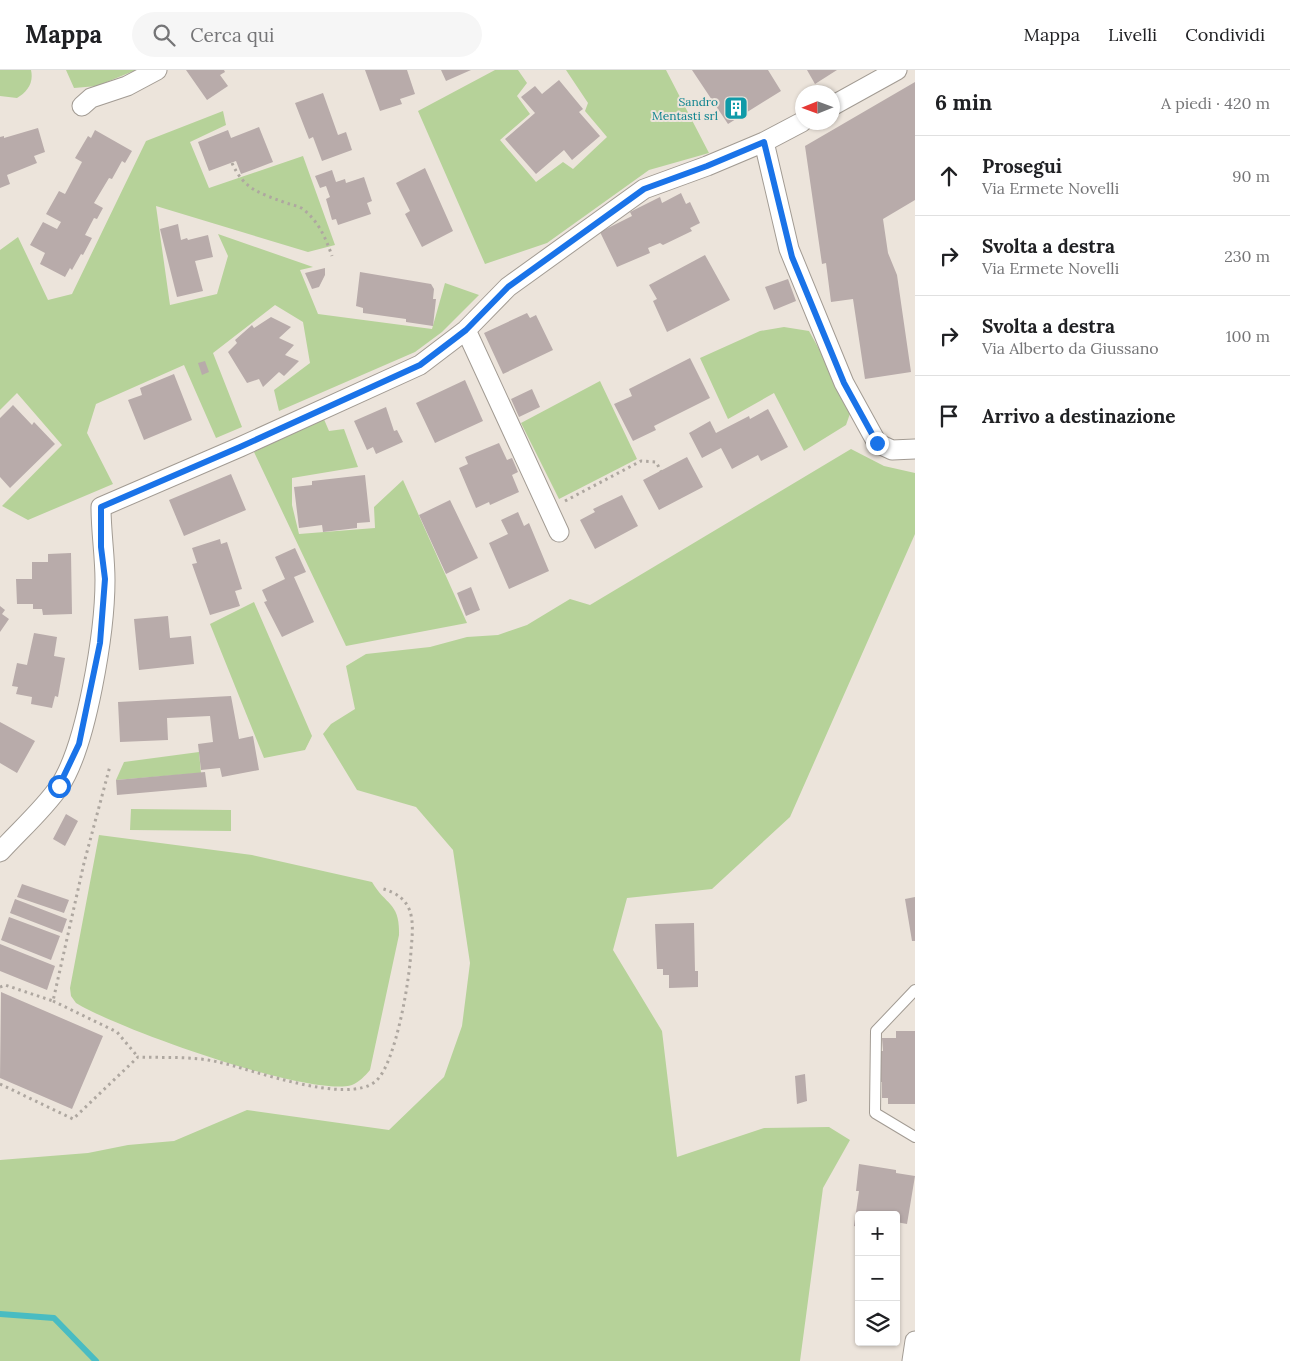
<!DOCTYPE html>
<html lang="it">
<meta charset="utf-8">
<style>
:root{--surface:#fff;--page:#f6f6f6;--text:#202124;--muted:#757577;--line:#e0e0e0}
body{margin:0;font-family:Lora,serif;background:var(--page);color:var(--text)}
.controls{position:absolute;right:15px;bottom:15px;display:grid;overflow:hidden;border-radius:5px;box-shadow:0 1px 4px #0004}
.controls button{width:45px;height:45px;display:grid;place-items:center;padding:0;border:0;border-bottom:1px solid var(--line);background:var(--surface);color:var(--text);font:25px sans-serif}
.compass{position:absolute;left:795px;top:15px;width:45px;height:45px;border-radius:50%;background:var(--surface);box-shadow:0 1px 4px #0004;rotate:269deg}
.stop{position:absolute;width:15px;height:15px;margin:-11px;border:4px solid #1a73e8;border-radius:50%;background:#fff}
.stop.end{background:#1a73e8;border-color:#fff;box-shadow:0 1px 5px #0008}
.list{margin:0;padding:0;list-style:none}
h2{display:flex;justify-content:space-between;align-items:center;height:65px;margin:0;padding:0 20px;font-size:21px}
h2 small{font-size:16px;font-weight:400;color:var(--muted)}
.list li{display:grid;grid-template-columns:32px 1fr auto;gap:15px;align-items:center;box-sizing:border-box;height:80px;padding:0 20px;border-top:1px solid var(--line)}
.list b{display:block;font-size:19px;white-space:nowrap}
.list p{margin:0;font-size:16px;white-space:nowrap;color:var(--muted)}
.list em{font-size:16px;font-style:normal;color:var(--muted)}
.icon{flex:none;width:28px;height:28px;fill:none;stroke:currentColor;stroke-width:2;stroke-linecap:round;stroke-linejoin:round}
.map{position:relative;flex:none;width:915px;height:1291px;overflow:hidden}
header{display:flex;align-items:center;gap:30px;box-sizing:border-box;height:70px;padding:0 25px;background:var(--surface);border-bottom:1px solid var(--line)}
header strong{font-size:24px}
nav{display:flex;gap:28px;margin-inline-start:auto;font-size:18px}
.search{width:350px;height:45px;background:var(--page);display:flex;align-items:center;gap:12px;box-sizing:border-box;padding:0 18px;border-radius:28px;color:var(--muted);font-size:19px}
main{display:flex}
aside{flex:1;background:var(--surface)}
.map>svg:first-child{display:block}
.green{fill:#b6d299}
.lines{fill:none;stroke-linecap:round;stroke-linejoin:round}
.stream{stroke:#49bcc2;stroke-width:6}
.building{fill:#b8abaa}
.service-casing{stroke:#a29b93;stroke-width:12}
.minor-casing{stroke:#a29b93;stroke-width:21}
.path{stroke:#aea7a0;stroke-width:3;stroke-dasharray:2.5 4;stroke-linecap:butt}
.service{stroke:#fff;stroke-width:10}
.minor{stroke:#fff;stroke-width:19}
.route{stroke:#1a73e8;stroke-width:6}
.labels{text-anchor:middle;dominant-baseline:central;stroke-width:4;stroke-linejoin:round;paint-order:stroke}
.culture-label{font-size:12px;fill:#0d838f;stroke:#ece4db;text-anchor:end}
</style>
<header>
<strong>Mappa</strong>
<div class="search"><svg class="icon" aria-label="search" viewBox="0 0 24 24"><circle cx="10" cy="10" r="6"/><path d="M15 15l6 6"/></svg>Cerca qui</div>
<nav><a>Mappa</a><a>Livelli</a><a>Condividi</a></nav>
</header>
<main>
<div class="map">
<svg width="915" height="1291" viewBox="0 0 915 1291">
<rect width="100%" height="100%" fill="#ece4db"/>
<path class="green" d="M0,0H31C34,13 27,22 17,28L0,26Z
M66,0H136L97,16L74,18Z
M495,0H518L527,13L517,26L530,44L500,70L536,112L563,92L573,99L607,67L585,41L588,33L566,0H666L709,83L649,100L547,173L485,194L418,41Z
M223,41L226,55L190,72L209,118L303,86L335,175L308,182L156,136L170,235L217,224L228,186L218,164L313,197L300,200L318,244L432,259L445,213L479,225L442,262L415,282L279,341L274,320L310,293L303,252L275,235L213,283L242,357L216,368L184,295L96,334L87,363L113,414L28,450L2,436L62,375L17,323L0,340V180L18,167L48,230L72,224L146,71Z
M784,257L809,261L852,338L846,355L804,381L774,323L728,349L700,288L760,261Z
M600,311L637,389L559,429L521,353Z
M323,347L329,361L344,359L358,397L292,408V435L299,464L375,458L374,437L403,410L467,553L346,576L254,382Z
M851,379L884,396L915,403V464L790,747L712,819L627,828L613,880L662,961L677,1087L764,1058L829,1057L850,1070L823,1118L800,1291H0V1090L88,1083L128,1075L174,1071L247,1040L389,1060L444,1007L462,956L470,893L453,780L416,737L357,720L323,664L331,654L355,639L346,596L366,584L430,577L467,567L498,565L527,555L570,529L590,535Z
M254,532L312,666L305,680L264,688L210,554Z
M199,682L201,703L116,710L124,692Z
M131,739L231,740V761L130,760Z
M99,765L252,785L372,812C386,836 400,832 399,865L370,1000C365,1006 359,1012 352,1015C310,1028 116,958 76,933L71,926L70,918Z"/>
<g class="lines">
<path class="stream" d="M0,1244L54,1248L96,1291"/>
</g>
<path class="building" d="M186,0H224L225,2L220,5L228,16L207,30Z
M365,0H407L415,24L400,29L402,34L380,41Z
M441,0H471L446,11Z
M692,0H768L781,21L728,54Z
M807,0H837L815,14Z
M559,10L583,39L579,42L600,66L572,90L564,80L536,104L505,69L535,43L521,27L535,16L542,24Z
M915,12V130L883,149L888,183L897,205L911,302L865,309L853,229L831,232L826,193L822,194L805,76Z
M323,23L338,65L346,62L352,80L322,91L313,67L309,69L295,33Z
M259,57L273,92L241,104L236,91L209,101L198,72L228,60L231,68Z
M38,58L45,82L34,86L37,93L7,105L10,114L0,118V67L4,66V68Z
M95,60L132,81L125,93L122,91L112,109L109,108L94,133L103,138L97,149L94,148L85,165L92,168L83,185L81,184L72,200L70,198L65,207L40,194L45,183L30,175L43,152L57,159L61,152L46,144L59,121L65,124L82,92L75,88L88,66L91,68Z
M425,98L453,161L422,177L405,144L410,141L396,113Z
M332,100L336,112L345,109L346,113L364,107L372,131L367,133L371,144L338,155L336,149L332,150L326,129L330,127L326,116L320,118L315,106Z
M681,123L686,134L690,132L700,153L690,158L692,161L663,175L660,173L648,178L650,183L617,197L600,162L632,146L630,142L660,127L662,133Z
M178,154L181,170L187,168L188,170L208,165L213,187L195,191L203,221L177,227L160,159Z
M705,185L730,230L667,262L653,231L657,229L649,215Z
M325,198V205L319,217L312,219L305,203Z
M360,202L431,214L434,219L433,229H436L433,256L406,252V249L363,243V238L356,236Z
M788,209L796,231L774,240L765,217Z
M527,243L530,248L536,245L553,280L503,304L484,263Z
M271,247L291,257L279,268L294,275L285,285L299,291L284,306L279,302L263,317L259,309L247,313L228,282L237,273L235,270L252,255L254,258Z
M690,288L710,328L654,356L656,360L633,371L614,334L632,326L629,319Z
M205,291L209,302L202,305L198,293Z
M174,304L192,350L144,370L128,330L142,325L140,318Z
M465,310L483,351L435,373L416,333Z
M532,319L540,337L519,347L511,329Z
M13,335L32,355L34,352L55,374L10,418L0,407V348Z
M386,337L394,361L397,360L403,372L376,384L373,377L367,380L354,351Z
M768,339L788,377L761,391L758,385L732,399L721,378L702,388L689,363L710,351L716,363L749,346L750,349Z
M499,373L507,390L512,388L518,402L512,405L519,422L490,435L489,432L476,438L459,398L468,394L465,387Z
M687,387L703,417L659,440L643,410Z
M231,404L246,440L184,466L169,430Z
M365,405L370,452L357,453V458L323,462L322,455L299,458L294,417L312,415V411Z
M622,425L638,456L595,479L580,450L595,442L593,439Z
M450,430L478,488L446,504L419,445Z
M518,442L524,456L529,453L549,501L509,519L489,473L508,464L501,450Z
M220,469L221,474L227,472L242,519L235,521L240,536L210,545L192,494L197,493L192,478Z
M295,478L306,502L294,507L314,552L282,567L264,532L267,531L262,520L285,509L275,487Z
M71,483L72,544L43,545L42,539H33V534H17L16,509H32V492H48V484Z
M471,517L480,540L466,546L457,523Z
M0,536L5,540L2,544L9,549L0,562Z
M168,546L170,568L191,566L194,594L139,600L134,549Z
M34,563L57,567L54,586L65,588L58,627L55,626L52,638L31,634L32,627L16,624L18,617L12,616L17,593L27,595Z
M231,626L239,669L253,666L259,700L222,707L220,698L201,700L198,674L213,672L210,646L167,648L168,670L120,672L118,632Z
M0,652L35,671L17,703L0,693Z
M205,702L207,717L117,725L116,710Z
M66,744L78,751L65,776L53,769Z
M22,814L69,830L64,843L17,827Z
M915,827V871H912L905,829Z
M15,829L67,849L62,863L10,843Z
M9,847L60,866L51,890L1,870Z
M694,853L695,901H698V917L669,918V905H663V899H657L655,854Z
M0,874L55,896L47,920L0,901Z
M1,922L103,966L72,1039L0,1008Z
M896,961H915V1034H888V1028H882V1012H878L877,981H883L882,968H896Z
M805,1004L807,1031L797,1034L795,1006Z
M859,1094L896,1100V1103L915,1106L907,1154L896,1152V1145H859V1157L854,1156L859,1121H856Z"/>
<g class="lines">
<g class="service-casing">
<path id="service" d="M915,920L876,961L875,1043L915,1067"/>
</g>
<g class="minor-casing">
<path id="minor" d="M82,36L91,28L127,16L157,0
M832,36L897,0
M764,72L789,179L844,313L877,373L892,380L915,379
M466,260L559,462
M0,782C19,761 43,740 59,717C87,676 105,560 105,510C105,486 101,462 101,437L240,377L420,295L466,260L508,217L644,119L707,96L764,72L802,52
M912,1291L915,1271"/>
</g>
<path class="path" d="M232,93C244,120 260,123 286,133C292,135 300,136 304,140C319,152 326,169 332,186
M565,431L641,391L656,392L661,401
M0,917L5,915L53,931L84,793L110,696
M53,931L117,962L138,987
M0,1014L73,1049L138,987C164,988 193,986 218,992C252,999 347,1036 376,1011C396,993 410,908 411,880C414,849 415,827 380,818"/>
<use href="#service" class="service"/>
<use href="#minor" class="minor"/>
</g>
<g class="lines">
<path class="route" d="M59,716L79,674L100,573L105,509L101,477V437L240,377L420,295L466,260L508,217L644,119L707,96L764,72L792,187L844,313L877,373"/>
</g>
<defs>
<g id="building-square" transform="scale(1.25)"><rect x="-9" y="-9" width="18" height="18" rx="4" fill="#0f9aa8" stroke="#ece4db"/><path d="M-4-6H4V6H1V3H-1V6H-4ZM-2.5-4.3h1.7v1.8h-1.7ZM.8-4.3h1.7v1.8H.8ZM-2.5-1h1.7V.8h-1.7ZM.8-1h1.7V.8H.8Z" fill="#fff"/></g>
</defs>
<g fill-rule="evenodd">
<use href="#building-square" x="736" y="38"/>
</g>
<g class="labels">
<g class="culture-label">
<text x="718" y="31">Sandro<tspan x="718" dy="14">Mentasti srl</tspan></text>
</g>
</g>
</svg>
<div class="controls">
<button>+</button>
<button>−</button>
<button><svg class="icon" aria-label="layers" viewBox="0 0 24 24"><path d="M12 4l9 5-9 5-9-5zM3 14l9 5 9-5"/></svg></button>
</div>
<svg class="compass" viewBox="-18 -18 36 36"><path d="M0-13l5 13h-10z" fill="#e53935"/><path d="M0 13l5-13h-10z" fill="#757577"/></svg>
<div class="stop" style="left:59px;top:716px"></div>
<div class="stop end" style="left:877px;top:373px"></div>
</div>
<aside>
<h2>6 min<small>A piedi · 420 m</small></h2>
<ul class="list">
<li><svg class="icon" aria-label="ahead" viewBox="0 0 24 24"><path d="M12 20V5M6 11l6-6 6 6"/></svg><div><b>Prosegui</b><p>Via Ermete Novelli</p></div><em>90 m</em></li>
<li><svg class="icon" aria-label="right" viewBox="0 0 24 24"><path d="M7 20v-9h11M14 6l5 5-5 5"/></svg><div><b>Svolta a destra</b><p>Via Ermete Novelli</p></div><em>230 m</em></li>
<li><svg class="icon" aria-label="right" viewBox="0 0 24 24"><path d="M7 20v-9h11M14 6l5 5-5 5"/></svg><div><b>Svolta a destra</b><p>Via Alberto da Giussano</p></div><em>100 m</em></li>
<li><svg class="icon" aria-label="arrive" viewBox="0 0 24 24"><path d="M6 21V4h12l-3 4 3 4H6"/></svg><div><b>Arrivo a destinazione</b></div></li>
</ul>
</aside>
</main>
